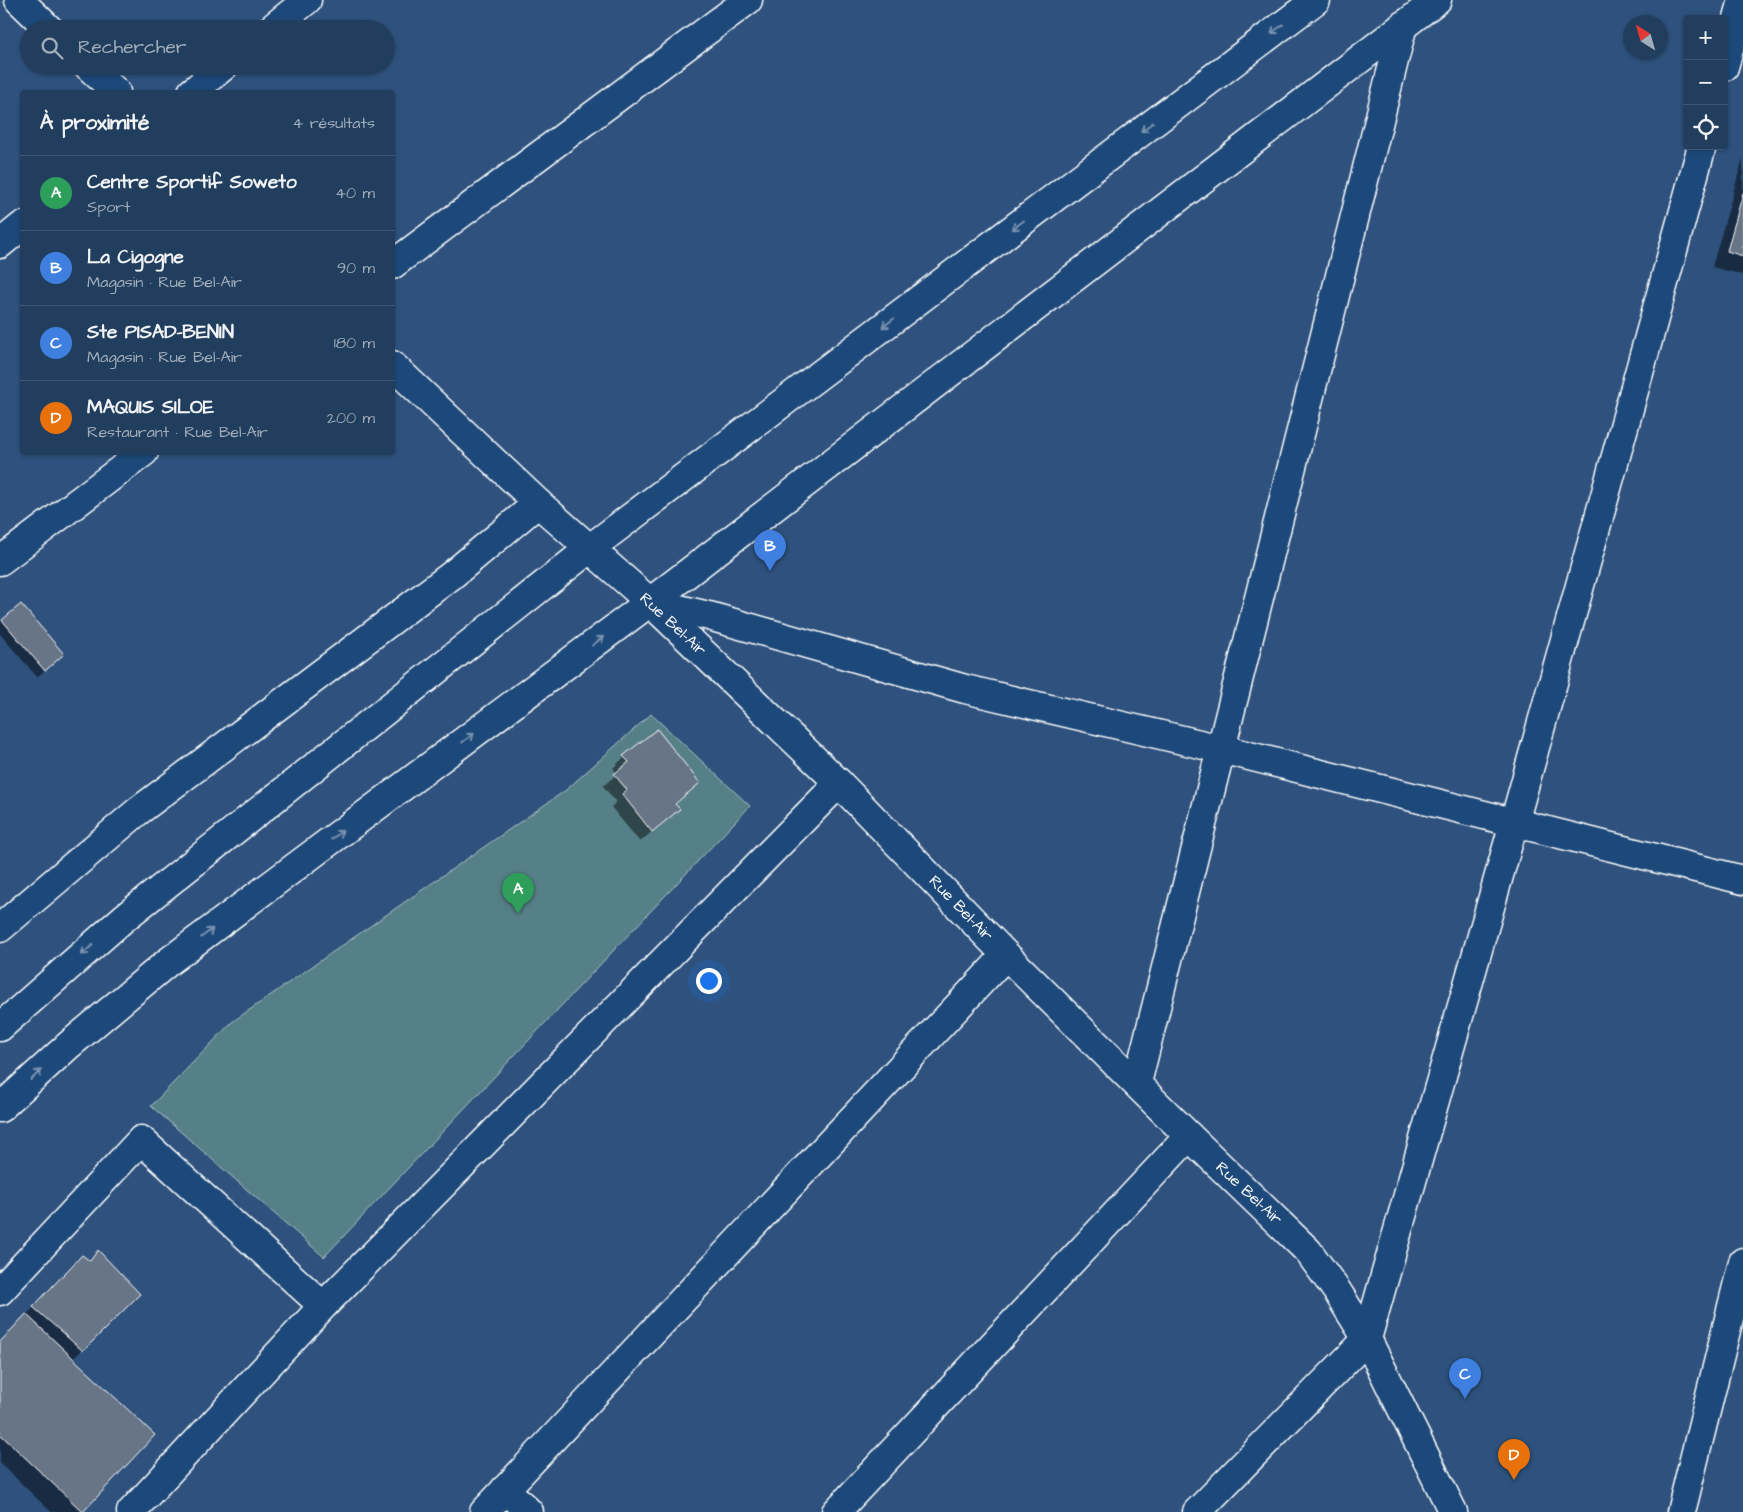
<!DOCTYPE html>
<html lang="fr">
<meta charset="utf-8">
<style>
:root{--surface:#223e5e;--page:#2e4967;--text:#f1f3f6;--muted:#a2aebc;--line:#3f5773;--accent:#90b9f0}
body{margin:0;font-family:"Architects Daughter",sans-serif;background:var(--page);color:var(--text)}
.controls{position:absolute;right:15px;top:15px;display:grid;overflow:hidden;border-radius:5px;box-shadow:0 1px 4px #0004}
.controls button{width:45px;height:45px;display:grid;place-items:center;padding:0;border:0;border-bottom:1px solid var(--line);background:var(--surface);color:var(--text);font:25px sans-serif}
.compass{position:absolute;left:1623px;top:15px;width:45px;height:45px;border-radius:50%;background:var(--surface);box-shadow:0 1px 4px #0004;rotate:323deg}
.you{position:absolute;left:708px;top:980px;width:18px;height:18px;margin:-12px;border:4px solid #fff;border-radius:50%;background:#1a73e8;box-shadow:0 0 0 8px #1a73e833}
.badge{display:grid;place-items:center;width:32px;height:32px;border-radius:50%;background:var(--accent);color:#fff;font-size:16px;font-weight:700}
.pin{position:absolute;translate:-50% -41px;filter:drop-shadow(0 1px 2px #0008)}
.pin::after{content:'';position:absolute;top:26px;width:18px;height:15px;background:inherit;clip-path:polygon(0 0,100% 0,50% 100%)}
.list{margin:0;padding:0;list-style:none}
h2{display:flex;justify-content:space-between;align-items:center;height:65px;margin:0;padding:0 20px;font-size:21px}
h2 small{font-size:16px;font-weight:400;color:var(--muted)}
.list li{display:grid;grid-template-columns:32px 1fr auto;gap:15px;align-items:center;box-sizing:border-box;height:75px;padding:0 20px;border-top:1px solid var(--line)}
.list b{display:block;font-size:19px;white-space:nowrap}
.list p{margin:0;font-size:16px;white-space:nowrap;color:var(--muted)}
.list em{font-size:16px;font-style:normal;color:var(--muted)}
.icon{flex:none;width:28px;height:28px;fill:none;stroke:currentColor;stroke-width:2;stroke-linecap:round;stroke-linejoin:round}
.map{position:relative;flex:none;width:1743px;height:1512px;overflow:hidden}
.search{position:absolute;background:var(--surface);box-shadow:0 1px 4px #0004;left:20px;top:20px;width:375px;height:55px;display:flex;align-items:center;gap:12px;box-sizing:border-box;padding:0 18px;border-radius:28px;color:var(--muted);font-size:19px}
.panel{position:absolute;background:var(--surface);box-shadow:0 1px 4px #0004;left:20px;top:90px;width:375px;height:365px;border-radius:5px}
.map>svg:first-child{display:block}
.pitch{fill:#578087;stroke:#abc0c3}
.shadow{fill:#0007}
.building{fill:#687487;stroke:#fff}
.lines{fill:none;stroke-linecap:round;stroke-linejoin:round}
.minor-casing{stroke:#fff;stroke-width:31}
.tertiary-casing{stroke:#fff;stroke-width:31}
.secondary-casing{stroke:#fff;stroke-width:31}
.primary-casing{stroke:#fff;stroke-width:31}
.minor{stroke:#1f4a7a;stroke-width:28}
.tertiary{stroke:#1f4a7a;stroke-width:28}
.secondary{stroke:#1f4a7a;stroke-width:28}
.primary{stroke:#1f4a7a;stroke-width:28}
.oneway{stroke:#7992af}
.labels{text-anchor:middle;dominant-baseline:central;stroke-width:4;stroke-linejoin:round;paint-order:stroke}
.street-label{font-size:16px;fill:#fff;stroke:#1f4a7a}
</style>
<div class="map">
<svg width="1743" height="1512" viewBox="0 0 1743 1512">
<rect width="100%" height="100%" fill="#2e527d"/>
<filter id="ink" filterUnits="userSpaceOnUse"><feTurbulence type="fractalNoise" baseFrequency=".02" numOctaves="2"/><feDisplacementMap in="SourceGraphic" scale="10" xChannelSelector="R" yChannelSelector="G"/><feConvolveMatrix kernelMatrix="1 2 1 2 8 2 1 2 1" color-interpolation-filters="sRGB"/></filter>
<g filter="url(#ink)">
<path class="pitch" d="M651,714L750,806L324,1257L151,1106L232,1022L566,790Z"/>
<path class="shadow" d="M1743,158V275L1712,267Z
M21,606L55,662L37,677L0,634V624Z
M624,757L699,783L675,805L678,809L640,842L611,807L616,802L603,786L617,774L613,768Z
M98,1252L138,1294L73,1359L153,1435L81,1512H51L0,1463V1343L71,1268L88,1262Z"/>
<path class="building" d="M1743,193V256L1727,251Z
M21,604L64,654L45,671L2,620Z
M657,729L700,783L675,804L680,809L652,832L622,794L627,790L614,774L629,762L623,756Z
M98,1250L140,1294L83,1351L33,1307L82,1255L90,1261Z
M26,1314L155,1435L83,1512L0,1434V1342Z"/>
<g class="lines">
<g class="minor-casing">
<path id="minor" d="M271,29L307,0
M1724,67L1743,0
M192,92L224,66
M0,244L22,226
M392,265L748,0
M0,561L144,452
M0,928L137,812L452,575L538,503
M1137,1083L1403,25
M0,1291L141,1140L323,1306
M505,1489L529,1512
M131,1512L323,1306L839,783
M484,1512L1006,955
M836,1512L1189,1136
M1197,1512L1367,1339L1514,823L1702,146
M1681,1512L1743,1262"/>
</g>
<g class="tertiary-casing">
<path id="tertiary" d="M650,602L709,616L965,689L1221,749L1743,880"/>
</g>
<g class="secondary-casing">
<path id="secondary" d="M19,0L49,29
M88,66L116,92
M392,365L538,503L650,602L839,783L1006,955L1189,1136L1308,1251L1337,1291L1367,1339L1453,1512"/>
</g>
<g class="primary-casing">
<path id="primary" d="M0,1027L124,918L589,549L1316,0
M0,1108L69,1045L168,962L650,602L1437,0"/>
</g>
<use href="#minor" class="minor"/>
<use href="#tertiary" class="tertiary"/>
<use href="#secondary" class="secondary"/>
<use href="#primary" class="primary"/>
</g>
<defs><path id="oneway-shaft" d="M-6 0H5M1.5-3L5.5 0L1.5 3" fill="none" stroke-width="1.6" stroke-linecap="round" stroke-linejoin="round" transform="scale(1.25)"/></defs>
<g class="oneway">
<use href="#oneway-shaft" transform="translate(1277 29) rotate(143)"/>
<use href="#oneway-shaft" transform="translate(1147 127) rotate(143)"/>
<use href="#oneway-shaft" transform="translate(1018 225) rotate(143)"/>
<use href="#oneway-shaft" transform="translate(888 323) rotate(143)"/>
<use href="#oneway-shaft" transform="translate(598 641) rotate(-37)"/>
<use href="#oneway-shaft" transform="translate(468 738) rotate(-37)"/>
<use href="#oneway-shaft" transform="translate(337 835) rotate(-37)"/>
<use href="#oneway-shaft" transform="translate(207 933) rotate(-37)"/>
<use href="#oneway-shaft" transform="translate(87 950) rotate(139)"/>
<use href="#oneway-shaft" transform="translate(36 1075) rotate(-43)"/>
</g>
</g>
<g class="labels">
<g class="street-label">
<text transform="translate(673 624) rotate(43)">Rue Bel-Air</text>
<text transform="translate(961 908) rotate(46)">Rue Bel-Air</text>
<text transform="translate(1249 1193) rotate(43)">Rue Bel-Air</text>
</g>
</g>
</svg>
<div class="controls">
<button>+</button>
<button>−</button>
<button><svg class="icon" aria-label="locate" viewBox="0 0 24 24"><circle cx="12" cy="12" r="6"/><path d="M12 2v4M12 18v4M2 12h4M18 12h4"/></svg></button>
</div>
<svg class="compass" viewBox="-18 -18 36 36"><path d="M0-13l5 13h-10z" fill="#e53935"/><path d="M0 13l5-13h-10z" fill="#a2aebc"/></svg>
<div class="you"></div>
<div class="pin badge" style="left:518px;top:914px;background:#2e9e5b">A</div>
<div class="pin badge" style="left:770px;top:571px;background:#3f7fe0">B</div>
<div class="pin badge" style="left:1465px;top:1399px;background:#3f7fe0">C</div>
<div class="pin badge" style="left:1514px;top:1480px;background:#e8710a">D</div>
<div class="search"><svg class="icon" aria-label="search" viewBox="0 0 24 24"><circle cx="10" cy="10" r="6"/><path d="M15 15l6 6"/></svg>Rechercher</div>
<section class="panel">
<h2>À proximité<small>4 résultats</small></h2>
<ul class="list">
<li><span class="badge" style="background:#2e9e5b">A</span><div><b>Centre Sportif Soweto</b><p>Sport</p></div><em>40 m</em></li>
<li><span class="badge" style="background:#3f7fe0">B</span><div><b>La Cigogne</b><p>Magasin · Rue Bel-Air</p></div><em>90 m</em></li>
<li><span class="badge" style="background:#3f7fe0">C</span><div><b>Ste PISAD-BENIN</b><p>Magasin · Rue Bel-Air</p></div><em>180 m</em></li>
<li><span class="badge" style="background:#e8710a">D</span><div><b>MAQUIS SILOE</b><p>Restaurant · Rue Bel-Air</p></div><em>200 m</em></li>
</ul>
</section>
</div>
